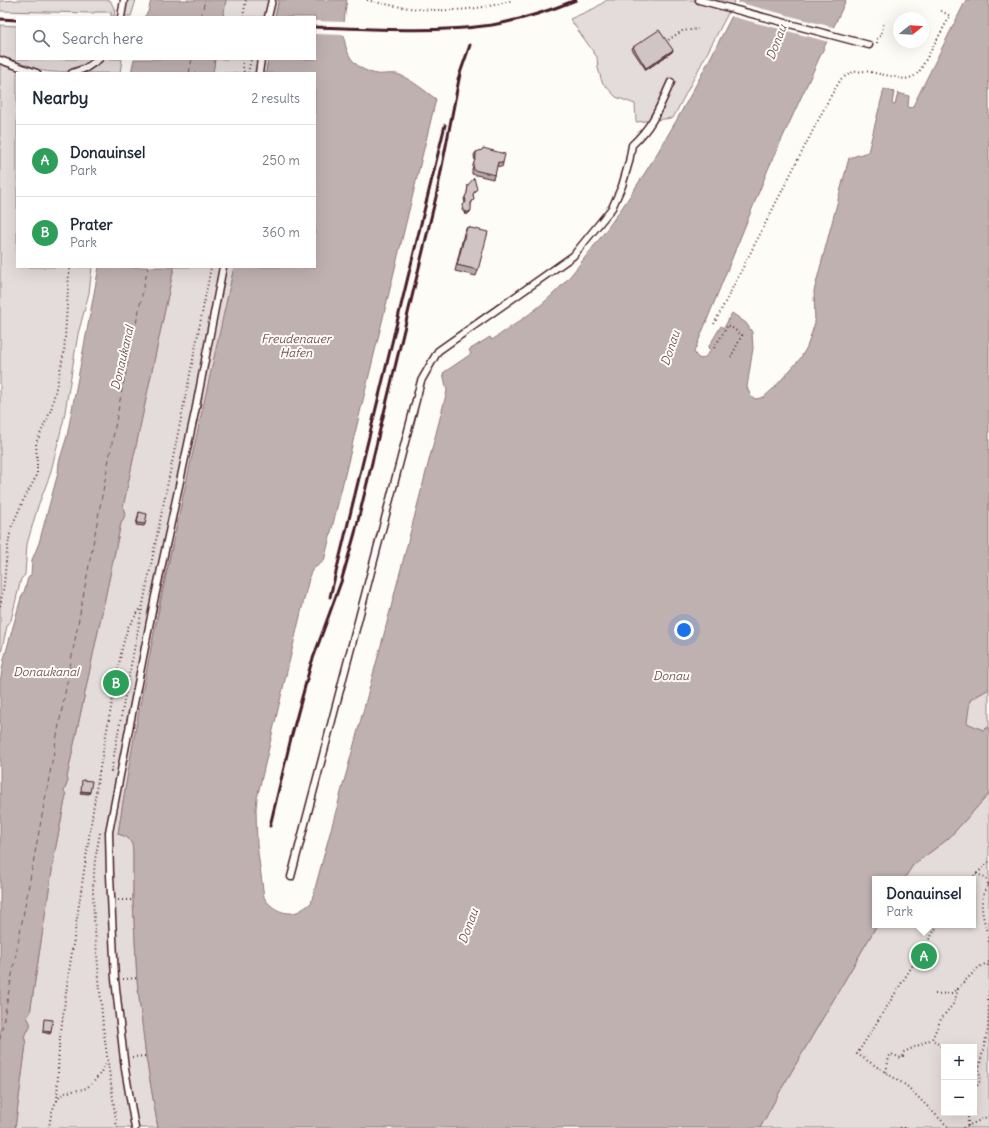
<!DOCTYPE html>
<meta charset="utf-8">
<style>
:root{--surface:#fff;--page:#f6f6f7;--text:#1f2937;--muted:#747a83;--line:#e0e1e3;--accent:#ea580c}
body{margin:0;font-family:Delius,sans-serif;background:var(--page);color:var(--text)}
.controls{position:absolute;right:12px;bottom:12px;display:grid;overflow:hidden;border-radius:0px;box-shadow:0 4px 16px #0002}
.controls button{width:36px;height:36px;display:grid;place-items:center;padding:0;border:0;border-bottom:1px solid var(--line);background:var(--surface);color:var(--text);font:20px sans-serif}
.compass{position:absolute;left:893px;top:12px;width:36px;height:36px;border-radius:50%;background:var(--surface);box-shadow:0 4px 16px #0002;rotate:72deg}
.you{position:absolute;left:684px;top:630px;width:14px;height:14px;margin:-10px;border:3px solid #fff;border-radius:50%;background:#1a73e8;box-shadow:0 0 0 6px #1a73e833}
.badge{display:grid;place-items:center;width:26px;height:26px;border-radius:50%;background:var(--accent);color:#fff;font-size:13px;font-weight:700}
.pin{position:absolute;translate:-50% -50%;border:2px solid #fff;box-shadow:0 1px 4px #0006}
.popup{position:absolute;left:872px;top:876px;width:104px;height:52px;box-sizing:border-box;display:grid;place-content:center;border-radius:0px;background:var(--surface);filter:drop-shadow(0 1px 3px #0005);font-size:13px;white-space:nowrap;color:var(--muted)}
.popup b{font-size:15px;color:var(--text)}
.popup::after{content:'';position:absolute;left:50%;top:100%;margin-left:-8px;border:8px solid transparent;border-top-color:var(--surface)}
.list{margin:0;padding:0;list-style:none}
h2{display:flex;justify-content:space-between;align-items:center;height:52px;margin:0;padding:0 16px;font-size:17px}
h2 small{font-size:13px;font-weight:400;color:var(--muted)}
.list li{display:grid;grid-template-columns:26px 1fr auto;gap:12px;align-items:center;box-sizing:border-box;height:72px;padding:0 16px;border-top:1px solid var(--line)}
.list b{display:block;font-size:15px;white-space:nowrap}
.list p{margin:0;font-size:13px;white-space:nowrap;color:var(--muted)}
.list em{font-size:13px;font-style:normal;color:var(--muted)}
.icon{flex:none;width:22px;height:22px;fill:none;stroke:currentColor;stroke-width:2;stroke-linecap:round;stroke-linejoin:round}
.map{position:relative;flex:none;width:989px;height:1128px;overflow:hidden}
.search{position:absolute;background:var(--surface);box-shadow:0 4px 16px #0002;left:16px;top:16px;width:300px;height:44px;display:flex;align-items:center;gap:10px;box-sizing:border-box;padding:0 14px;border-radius:0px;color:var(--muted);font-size:15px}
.panel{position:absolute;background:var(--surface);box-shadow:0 4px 16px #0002;left:16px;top:72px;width:300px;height:196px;border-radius:0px}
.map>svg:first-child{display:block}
.green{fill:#e3dcda;stroke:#967e82;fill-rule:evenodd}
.water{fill:#c0b1b1;stroke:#91777b}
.pier{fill:#fdfcf7}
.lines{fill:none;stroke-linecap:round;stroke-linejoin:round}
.ferry{stroke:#73525a;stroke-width:1;stroke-dasharray:5 4;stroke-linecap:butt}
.service-casing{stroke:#4a1f2b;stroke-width:9}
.path{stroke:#4a1f2b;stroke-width:2;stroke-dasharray:1 3;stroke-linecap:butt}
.service{stroke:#fdfcf7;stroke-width:6}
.rail{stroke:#4a1f2b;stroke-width:3}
.wall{fill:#b3a9a9;stroke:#4a1f2b}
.shaded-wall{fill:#928a89;stroke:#4a1f2b}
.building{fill:#d0c5c4;stroke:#4a1f2b}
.labels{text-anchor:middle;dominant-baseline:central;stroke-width:4;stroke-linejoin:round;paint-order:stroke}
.water-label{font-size:12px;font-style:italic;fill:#73525a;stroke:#fdfcf7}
</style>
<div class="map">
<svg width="989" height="1128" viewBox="0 0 989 1128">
<rect width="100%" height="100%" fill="#fdfcf7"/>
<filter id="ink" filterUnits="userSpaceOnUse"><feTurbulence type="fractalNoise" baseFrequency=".025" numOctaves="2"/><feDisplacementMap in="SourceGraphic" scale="8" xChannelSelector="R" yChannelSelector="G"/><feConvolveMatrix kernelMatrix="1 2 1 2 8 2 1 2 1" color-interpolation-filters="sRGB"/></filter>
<g filter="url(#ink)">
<path class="green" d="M20,0H110L114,8L115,16H111V12H95L94,13L0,11V1Z
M127,0H136L131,16H124Z
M226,0H279L275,17H223Z
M607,0H735L673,118L636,122L635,104L616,97L602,82L598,68L597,57L570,19L595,8Z
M0,25L17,26V59H94C61,83 34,69 0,57Z
M103,59H122L120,73H79L100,63Z
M215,59H268L266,73H213Z
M0,63L32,73H17V267H92L89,293L78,334L64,418L50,475L38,506L27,544L25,575L21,579L11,620L7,626L0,658Z
M174,267H234L206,398L162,590L123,802L118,834L127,837L132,843L133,851V900L137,980L146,1057L158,1128H15L26,1044L24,1036C30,1028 33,1027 27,1017L30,1013L55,851L66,795L64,791L68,781L67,777L121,523L125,515L123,507Z
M989,689V727L983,730L966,723L970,700Z
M989,794V1128H760L779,1093L877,925H973V879H904L913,865L948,839ZM944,1047H974V1113H944Z"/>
<path class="water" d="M151,0H226L223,17H144L148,12Z
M279,0H347C342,30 338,65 376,74C383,75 394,72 400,75C413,81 425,91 436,99L324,561L313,569L310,574L257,798L256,809L257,845L264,897C270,908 284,916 297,912C302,910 307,906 311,903L383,638L447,391L443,373L471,354L469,350L490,337L492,340C512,326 533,313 550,297C570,279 585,257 601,237C657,162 698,83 740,0H846L769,167L694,352L697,357L701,359L705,357L711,350L708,348L721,326L724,328L732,313L746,323L752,332L753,348L747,387L751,397L756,399L764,397L774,388L800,359L807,347L815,323L814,291L849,158L868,152L884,89L894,92L892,104L895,105L898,93L909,96L908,107L912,108L966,0H989V689L970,700L967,723L983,730L989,727V794L948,839L913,865L904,879H875V925H877L779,1093L760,1128H158L146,1057L137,980L133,900V851L132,843L127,837L118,834C147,643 193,456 234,267H315V73H266L268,59H315V17H275Z
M134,59H215L213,73H131Z
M99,267H174L123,507L125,515L121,523L67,777L68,781L64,791L66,795L55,851L30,1013L27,1017C33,1027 30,1027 24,1036L26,1044L15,1128H0V682L4,659L21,598L24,592L28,578L31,575L32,560L39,543L58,473L59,462L67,436Z"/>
<path class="pier" d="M737,2L836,28L829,42L730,16Z
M315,21L345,22V35L315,34Z"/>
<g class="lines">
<path class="ferry" d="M201,17L205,0
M189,73L192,59
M0,1039L121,395L148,267"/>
<g class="service-casing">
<path id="service" d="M699,0L869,45
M121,17L124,0
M268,17L272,0
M0,60L37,73
M72,73L86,68L99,59
M259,73L261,59
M291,877L421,381L438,351L573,256L612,208L622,186L629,162L632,145C653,126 659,108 671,82
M135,1128L125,1069L115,979L110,875L109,832L154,601L195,412L223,267"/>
</g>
<path class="path" d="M367,0C415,12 465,15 513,0
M243,17L246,0
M665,42L682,31L698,29
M877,43V39L881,36L884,22
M242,59L244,73
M248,73L251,59
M714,324L829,99L841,79L853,72L865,71L905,79L913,77L919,72L950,16L940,10
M714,348L728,325L742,335L731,357
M0,606L4,584L7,551L11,528L23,501L37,475V461L36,443L51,410L64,353L69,273L71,267
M111,772C141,603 179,436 211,267
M100,833L95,860L93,888L94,919L103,1026L117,1128
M976,874L985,877L988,884
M971,879L989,862
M989,885L988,884C987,888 983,892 983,896C979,911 987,928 989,943
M118,900H133
M938,925L857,1054L907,1086L949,1128
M989,962L987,963L989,968
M123,979L138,978
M935,994L952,993L957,989L979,967L987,963
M988,1000L989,991
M944,1049L932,1039L941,1019L954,1003L959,986
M132,1057L146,1056
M886,1072L889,1057L891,1054L901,1058L903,1056L904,1052L932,1039
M974,1088L979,1084L980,1076L979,1068L988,1029L989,1000
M57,1101L59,1046L67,985L97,784L122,648L128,627L141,608
M968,1126V1113
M49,1128C50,1117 54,1098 65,1093C72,1090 83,1091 89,1086C98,1079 102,1070 107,1061
M900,1128H908
M963,1128L989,1116"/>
<use href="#service" class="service"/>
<path class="rail" d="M0,19L17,20
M315,27C372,29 435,33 492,25C521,20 549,11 576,0
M458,79L470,45
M330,597L445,125
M270,826L291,738L311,664L341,582L355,533L436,197L460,74"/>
</g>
<path class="wall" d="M633,47L673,50L672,52L646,70L632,49Z
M476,152L503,163L502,167L497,166L493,179L472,174V169L475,161L474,155Z
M468,185L476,191L473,194L474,199L471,204L470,212L468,214H465L462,210L463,205L465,203L464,199L467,194Z
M467,227L478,270L476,276L455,271L464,233Z
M139,512L145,524L144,526L136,525Z"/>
<path class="shaded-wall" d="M673,50L672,52L646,70V68Z
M471,210L470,212L468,214H465L466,212Z
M81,791L90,792L89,794L80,793Z
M43,1030L51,1031L50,1034L42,1032Z"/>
<path class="building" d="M659,30L673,50L646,68L633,47Z
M483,148L505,154L503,163L498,162L495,175L474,170L473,165L476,157V152L482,150Z
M474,178L477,189L473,194L474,199L471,203V210L469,212H466L463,208V205L466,202L465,197L467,193L468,185Z
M467,227L488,232L478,270L457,265Z
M139,512L147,514L145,524L137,523Z
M82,780L92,781L90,792L81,791Z
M44,1019L53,1020L51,1031L43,1030Z"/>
</g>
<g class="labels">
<g class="water-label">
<text transform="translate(776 42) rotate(-69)">Donau</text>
<text x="296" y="338">Freudenauer<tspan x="296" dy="14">Hafen</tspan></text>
<text transform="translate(670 348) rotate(-71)">Donau</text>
<text transform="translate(122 358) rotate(-77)">Donaukanal</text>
<text x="46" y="671">Donaukanal</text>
<text x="671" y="675">Donau</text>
<text transform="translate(468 926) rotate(-70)">Donau</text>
</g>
</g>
</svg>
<div class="controls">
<button>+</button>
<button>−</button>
</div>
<svg class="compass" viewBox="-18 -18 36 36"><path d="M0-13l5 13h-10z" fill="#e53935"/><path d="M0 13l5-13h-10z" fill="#747a83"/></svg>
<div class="you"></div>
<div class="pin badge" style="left:924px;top:956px;background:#2e9e5b">A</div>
<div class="popup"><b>Donauinsel</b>Park</div>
<div class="pin badge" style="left:116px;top:683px;background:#2e9e5b">B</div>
<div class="search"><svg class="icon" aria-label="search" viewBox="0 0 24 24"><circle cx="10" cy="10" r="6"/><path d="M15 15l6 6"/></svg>Search here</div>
<section class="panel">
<h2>Nearby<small>2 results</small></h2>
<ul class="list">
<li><span class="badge" style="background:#2e9e5b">A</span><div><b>Donauinsel</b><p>Park</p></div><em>250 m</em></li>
<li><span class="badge" style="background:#2e9e5b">B</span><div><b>Prater</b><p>Park</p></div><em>360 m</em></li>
</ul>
</section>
</div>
